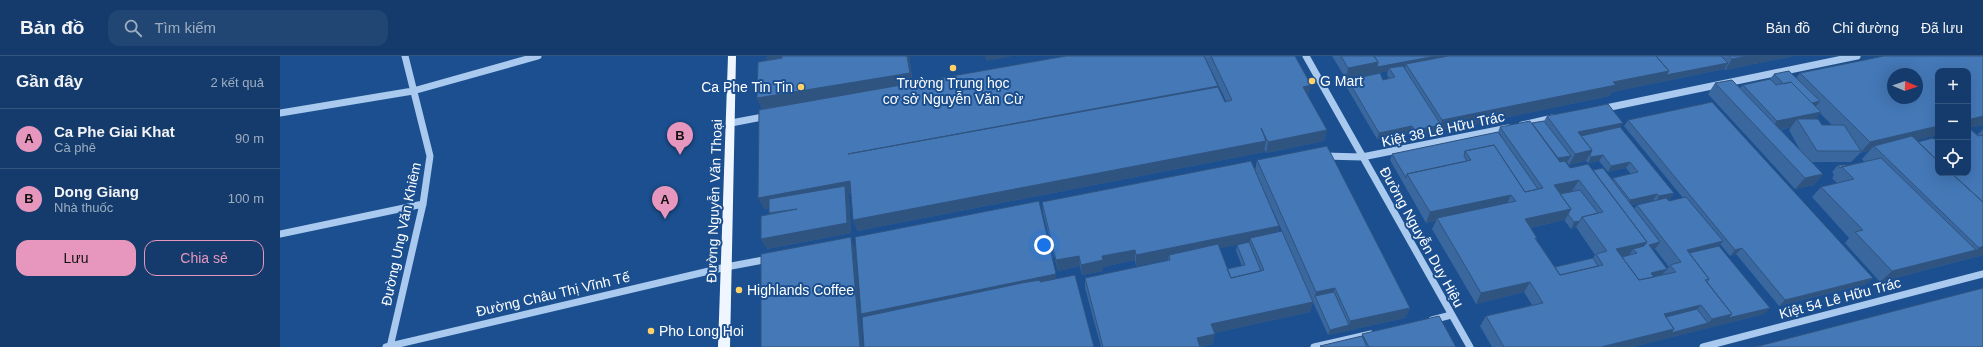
<!DOCTYPE html>
<html lang="vi">
<meta charset="utf-8">
<style>
:root{--surface:#143b6b;--page:#214673;--text:#f1f3f6;--muted:#9dadc1;--line:#33557e;--accent:#e797bd}
body{margin:0;font-family:Arial,sans-serif;background:var(--page);color:var(--text)}
.controls{position:absolute;right:12px;top:12px;display:grid;overflow:hidden;border-radius:8px;box-shadow:0 4px 16px #0002}
.controls button{width:36px;height:36px;display:grid;place-items:center;padding:0;border:0;border-bottom:1px solid var(--line);background:var(--surface);color:var(--text);font:20px sans-serif}
.compass{position:absolute;left:1607px;top:12px;width:36px;height:36px;border-radius:50%;background:var(--surface);box-shadow:0 4px 16px #0002;rotate:92deg}
.you{position:absolute;left:764px;top:189px;width:14px;height:14px;margin:-10px;border:3px solid #fff;border-radius:50%;background:#1a73e8;box-shadow:0 0 0 6px #1a73e833}
.badge{display:grid;place-items:center;width:26px;height:26px;border-radius:50%;background:var(--accent);color:#111;font-size:13px;font-weight:700}
.pin{position:absolute;translate:-50% -33px;filter:drop-shadow(0 1px 2px #0008)}
.pin::after{content:'';position:absolute;top:21px;width:14px;height:12px;background:inherit;clip-path:polygon(0 0,100% 0,50% 100%)}
.list{margin:0;padding:0;list-style:none}
h2{display:flex;justify-content:space-between;align-items:center;height:52px;margin:0;padding:0 16px;font-size:17px}
h2 small{font-size:13px;font-weight:400;color:var(--muted)}
.list li{display:grid;grid-template-columns:26px 1fr auto;gap:12px;align-items:center;box-sizing:border-box;height:60px;padding:0 16px;border-top:1px solid var(--line)}
.list b{display:block;font-size:15px;white-space:nowrap}
.list p{margin:0;font-size:13px;white-space:nowrap;color:var(--muted)}
.list em{font-size:13px;font-style:normal;color:var(--muted)}
.actions{display:flex;gap:8px;padding:12px 16px}
.actions a{flex:1;padding:9px 0;border:1px solid var(--accent);border-radius:12px;text-align:center;font-size:14px;color:var(--accent)}
.actions .main{background:var(--accent);color:#111}
.icon{flex:none;width:22px;height:22px;fill:none;stroke:currentColor;stroke-width:2;stroke-linecap:round;stroke-linejoin:round}
.map{position:relative;flex:none;width:1703px;height:291px;overflow:hidden}
header{display:flex;align-items:center;gap:24px;box-sizing:border-box;height:56px;padding:0 20px;background:var(--surface);border-bottom:1px solid var(--line)}
header strong{font-size:19px}
nav{display:flex;gap:22px;margin-inline-start:auto;font-size:14px}
.search{width:280px;height:36px;background:var(--page);display:flex;align-items:center;gap:10px;box-sizing:border-box;padding:0 14px;border-radius:12px;color:var(--muted);font-size:15px}
main{display:flex}
aside{flex:1;background:var(--surface)}
.map>svg:first-child{display:block}
.lines{fill:none;stroke-linecap:round;stroke-linejoin:round}
.minor{stroke:#a9c9ee;stroke-width:7}
.major{fill:#f0f6ff;fill-rule:evenodd}
.wall{fill:#3a679d;fill-rule:evenodd}
.shaded-wall{fill:#305480}
.building{fill:#4478b7;stroke:#305480;fill-rule:evenodd}
.poi-dot{fill:#ffd166;stroke:#1b4f8f;stroke-width:1.5}
.labels{text-anchor:middle;dominant-baseline:central;stroke-width:4;stroke-linejoin:round;paint-order:stroke}
.poi-label{font-size:14px;fill:#fff;stroke:#1b4f8f;text-anchor:start}
.street-label{font-size:14px;fill:#fff;stroke:#1b4f8f}
</style>
<header>
<strong>Bản đồ</strong>
<div class="search"><svg class="icon" aria-label="search" viewBox="0 0 24 24"><circle cx="10" cy="10" r="6"/><path d="M15 15l6 6"/></svg>Tìm kiếm</div>
<nav><a>Bản đồ</a><a>Chỉ đường</a><a>Đã lưu</a></nav>
</header>
<main>
<aside>
<h2>Gần đây<small>2 kết quả</small></h2>
<ul class="list">
<li><span class="badge">A</span><div><b>Ca Phe Giai Khat</b><p>Cà phê</p></div><em>90 m</em></li>
<li><span class="badge">B</span><div><b>Dong Giang</b><p>Nhà thuốc</p></div><em>100 m</em></li>
</ul>
<div class="actions"><a class="main">Lưu</a><a>Chia sẻ</a></div>
</aside>
<div class="map">
<svg width="1703" height="291" viewBox="0 0 1703 291">
<rect width="100%" height="100%" fill="#1b4f8f"/>
<g class="lines">
<path class="minor" d="M1026,0L1190,291
M1321,53L1577,0
M0,57L133,35L258,0
M451,67L488,60
M1242,69L1273,62
M1044,100L1082,101L1228,72
M0,178L143,148
M1152,264L1171,259
M106,291L446,211L489,203
M110,291L143,148L150,100L125,0
M1034,291L1091,278
M1423,291L1703,218"/>
<path class="major" d="M448,0H456L450,291H438Z"/>
</g>
<path class="wall" d="M629,0L633,27L786,0H1015L1028,40L1047,74L1044,85L986,97L985,94L984,96L577,175L571,137H568L569,141L571,177L487,193L481,183L489,158V152L484,153L482,53L477,42ZM925,1L946,45L945,46L937,31Z
M1052,0H1514L1445,14L1444,13L1332,36L1329,40L1132,81L1130,77L1097,83L1066,30L1068,24H1103L1109,22L1107,19L1108,15L1066,23Z
M1703,0V69L1689,72L1697,79L1703,73V199L1600,226L1565,187L1569,182L1532,141L1541,131L1557,127L1552,122L1554,119L1552,116L1558,109H1569L1584,106L1582,103L1590,94L1580,97L1571,106H1532L1543,118L1534,129L1515,133L1428,38L1435,27L1460,32L1463,29L1490,23L1494,18L1516,22L1520,17ZM1658,15L1688,117L1636,84L1658,79ZM1540,57L1552,69H1542L1535,63ZM1511,71L1509,74L1520,94L1501,74Z
M1267,60L1340,71L1394,137L1389,144H1388L1389,145L1403,142L1344,70L1348,64L1593,222L1586,228L1499,250L1456,198L1450,200L1440,188L1439,190L1484,258L1352,291H1212L1200,270L1206,260L1252,249L1244,236L1196,248L1152,173L1156,165L1146,167L1110,104L1112,98L1218,76L1220,71L1252,67L1264,65ZM1306,105L1308,107L1319,105L1328,116L1346,112L1351,118L1333,122L1332,124L1313,114L1290,112L1286,106H1287L1289,109ZM1292,135H1293L1280,138ZM1373,144L1374,145L1357,149L1354,153L1351,149ZM1284,164L1291,173L1296,171L1315,199L1313,202L1275,211L1256,184L1257,182L1250,172ZM1372,193H1375L1389,211L1387,213Z
M977,104L1130,252L1125,262L1048,279L1033,246L1030,256L934,277L933,288L920,291H821L805,232V222L888,204V203L856,210L855,204L823,211V215L802,219L800,210L778,215L763,157L762,146L999,170L998,176L1002,175L975,115ZM970,186L957,189L956,195L962,210L947,213L940,192Z
M1082,278L1176,291H1040V290L1082,280Z"/>
<path class="shaded-wall" d="M489,0H531L488,7L486,1Z
M627,0H629L633,28L482,53L477,42Z
M705,0H733L706,5Z
M1156,0H1187L1126,8L1125,12L1111,15L1109,12L1108,15L1066,23L1068,12L1098,6Z
M1468,0H1514L1445,14L1452,3Z
M1448,7L1444,13L1332,36L1329,40L1132,81L1135,74L1161,69L1162,64L1333,26L1389,15Z
M1031,29L1028,40L1023,31Z
M938,30L936,41L568,98Z
M1540,45L1535,52L1525,49Z
M1541,56L1532,67L1517,63L1511,71L1489,76L1497,65Z
M1703,60V69L1688,72V64Z
M1343,67L1336,78L1300,86L1298,76Z
M1132,70L1130,77L1097,83L1099,77Z
M1658,70V79L1597,93L1594,90L1590,94L1580,97L1590,86Z
M1047,74L1044,85L986,97L988,86Z
M986,85L984,96L577,175L573,164Z
M1312,94L1306,105L1289,109L1295,98Z
M1323,99L1319,105L1308,107L1311,101Z
M1291,100L1287,106L1269,110L1273,103Z
M1350,106L1346,112L1328,116L1331,110Z
M1543,118L1534,129L1515,133L1525,122Z
M1299,124L1292,135L1268,140L1274,129Z
M570,125L574,136L568,137L569,141L571,177L487,193L481,183L565,138L484,153L478,142Z
M1394,137L1389,144L1375,147L1379,140Z
M1377,138L1373,144L1346,150L1350,144Z
M1231,139L1226,150L1157,162L1156,165L1146,167L1150,156Z
M1291,153L1285,164L1239,174L1245,163Z
M1300,165L1296,171L1291,173L1294,166Z
M999,170L997,180L970,182V186L890,203L889,199L888,203L856,210V199Z
M571,181L575,192L583,291H580Z
M1443,185L1434,196L1406,202L1407,194Z
M1367,186L1359,196L1353,193L1349,199L1329,204L1336,193Z
M1380,186L1375,193L1364,195L1369,189Z
M1703,190V199L1683,204L1699,192Z
M1462,192L1456,198L1450,200L1455,194Z
M855,194V204L823,211V215L802,219L801,209L822,200Z
M1696,194L1683,204L1600,226L1612,215Z
M799,200L800,210L778,215L776,204Z
M1387,213L1382,219L1367,223L1371,217Z
M776,218L777,228L585,268L581,258Z
M1593,222L1586,228L1499,250L1505,244Z
M1250,226L1244,236L1196,248L1201,237Z
M1055,232L1052,242L1035,240L1033,246L1036,236Z
M1033,246L1030,256L930,278L931,268Z
M1421,249L1412,259L1383,266L1384,258Z
M1130,252L1125,262L1048,279L1050,274L1069,269L1070,265Z
M1490,252L1484,258L1352,291H1321L1394,273L1428,267L1432,263L1452,258Z
M935,278L933,288L919,291L917,282Z"/>
<path class="building" d="M502,0H627L630,17L477,42L478,6L502,2Z
M786,0H924L938,30L568,98L938,31L945,46L952,44L931,0H1015L1031,29L1023,31L1047,74L988,86L981,72L986,85L573,164L570,125L478,142L479,54Z
M1061,0H1094L1098,6L1068,12Z
M1094,0H1156L1097,11L1098,6Z
M1168,0H1376L1389,15L1333,26L1336,29L1162,64L1126,8Z
M1376,0H1441L1448,7L1386,19L1389,15Z
M1449,0H1468L1452,3Z
M1604,0H1703V60L1688,64V15H1658V70L1590,86L1520,17ZM1613,18H1637V42H1613Z
M1123,10L1161,69L1135,74L1132,70L1099,77L1068,24L1100,17L1103,24L1115,21L1109,12Z
M1509,15L1540,45L1532,47L1511,26L1504,28L1494,18Z
M1490,23L1496,29L1511,26L1541,56L1497,65L1463,29Z
M1452,24L1543,118L1525,122L1435,27Z
M1432,46L1593,222L1505,244L1462,192L1455,194L1348,64Z
M1328,48L1343,67L1298,76L1312,94L1295,98L1267,60Z
M1517,63H1538L1542,69H1564L1581,95H1537Z
M1250,65L1280,106L1285,105L1290,112L1308,108L1367,186L1336,193L1359,224L1396,216L1390,209L1401,206L1357,149L1386,142L1389,145L1406,141L1443,185L1407,194L1429,223L1425,224L1452,258L1432,263L1421,249L1384,258L1394,273L1321,291H1224L1206,260L1263,247L1250,226L1201,237L1157,162L1236,145L1231,139L1150,156L1127,118L1191,104L1185,95L1214,89L1245,136L1263,132L1220,71ZM1299,124L1323,156L1302,161L1327,195L1316,198L1323,209L1280,219L1255,182H1257L1245,163L1291,153L1274,129Z
M1264,65L1291,100L1278,102L1252,67Z
M1340,71L1394,137L1379,140L1377,138L1350,144L1333,122L1358,116L1350,106L1331,110L1323,99L1311,101L1310,99L1312,94L1301,80Z
M1688,71L1698,80L1703,79V146L1671,117H1688Z
M1218,76L1258,133L1245,136L1214,89L1185,95L1184,100L1187,105L1127,118L1126,122L1112,98Z
M1632,80L1658,105V117H1671L1703,146V190L1699,192L1594,90Z
M1653,82L1658,87V105L1638,86Z
M1047,90L1130,252L1070,265L1055,232L1036,236L977,104Z
M1601,102L1696,194L1612,215L1575,176L1583,174L1541,131L1574,123L1562,111Z
M971,105L999,170L856,199L855,194L822,200L823,204L801,209L799,200L776,204L762,146Z
M1558,109H1569L1562,111L1560,112Z
M1323,112L1380,186L1369,189L1387,213L1371,217L1374,221L1359,224L1342,201L1357,197L1353,193L1364,190L1367,186L1313,114Z
M565,130L567,167L481,183V160L517,153L489,157V143Z
M1300,134L1318,157L1302,161L1300,165L1294,166L1288,158L1291,153L1280,138Z
M759,145L776,218L581,258L575,181Z
M1002,175L1033,246L931,268L935,278L917,282L920,291H823L805,222L890,204L889,199L938,188L951,222L984,214L970,182Z
M571,181L580,291H481V198Z
M969,186L981,215L951,222L947,213L965,209L957,189Z
M1439,190L1490,252L1448,262L1452,258L1427,226L1429,223L1409,197Z
M1313,202L1318,210L1280,219L1275,211Z
M795,219L814,291H584L582,261L742,227L760,224V226Z
M1703,232V291H1475Z
M1054,236L1069,269L1050,274L1035,240Z
M1417,253L1428,267L1391,277L1394,273L1386,261Z
M1159,260L1176,291H1089L1082,278Z
M1082,280L1087,291H1041L1040,290Z"/>
<g class="poi-dot">
<circle cx="673" cy="12" r="4"/>
<circle cx="1032" cy="25" r="4"/>
<circle cx="521" cy="31" r="4"/>
<circle cx="459" cy="234" r="4"/>
<circle cx="371" cy="275" r="4"/>
</g>
<g class="labels">
<g class="poi-label">
<text x="1040" y="25">G Mart</text>
<text x="673" y="27" text-anchor="middle">Trường Trung học<tspan x="673" dy="16">cơ sở Nguyễn Văn Cừ</tspan></text>
<text x="513" y="31" text-anchor="end">Ca Phe Tin Tin</text>
<text x="467" y="234">Highlands Coffee</text>
<text x="379" y="275">Pho Long Hoi</text>
</g>
<g class="street-label">
<text transform="translate(1163 73) rotate(-12)">Kiệt 38 Lê Hữu Trác</text>
<text transform="translate(434 145) rotate(-88)">Đường Nguyễn Văn Thoại</text>
<text transform="translate(121 178) rotate(-78)">Đường Ung Văn Khiêm</text>
<text transform="translate(1142 181) rotate(61)">Đường Nguyễn Duy Hiệu</text>
<text transform="translate(273 238) rotate(-13)">Đường Châu Thị Vĩnh Tế</text>
<text transform="translate(1560 242) rotate(-15)">Kiệt 54 Lê Hữu Trác</text>
</g>
</g>
</svg>
<div class="controls">
<button>+</button>
<button>−</button>
<button><svg class="icon" aria-label="locate" viewBox="0 0 24 24"><circle cx="12" cy="12" r="6"/><path d="M12 2v4M12 18v4M2 12h4M18 12h4"/></svg></button>
</div>
<svg class="compass" viewBox="-18 -18 36 36"><path d="M0-13l5 13h-10z" fill="#e53935"/><path d="M0 13l5-13h-10z" fill="#9dadc1"/></svg>
<div class="you"></div>
<div class="pin badge" style="left:385px;top:163px">A</div>
<div class="pin badge" style="left:400px;top:99px">B</div>
</div>
</main>
